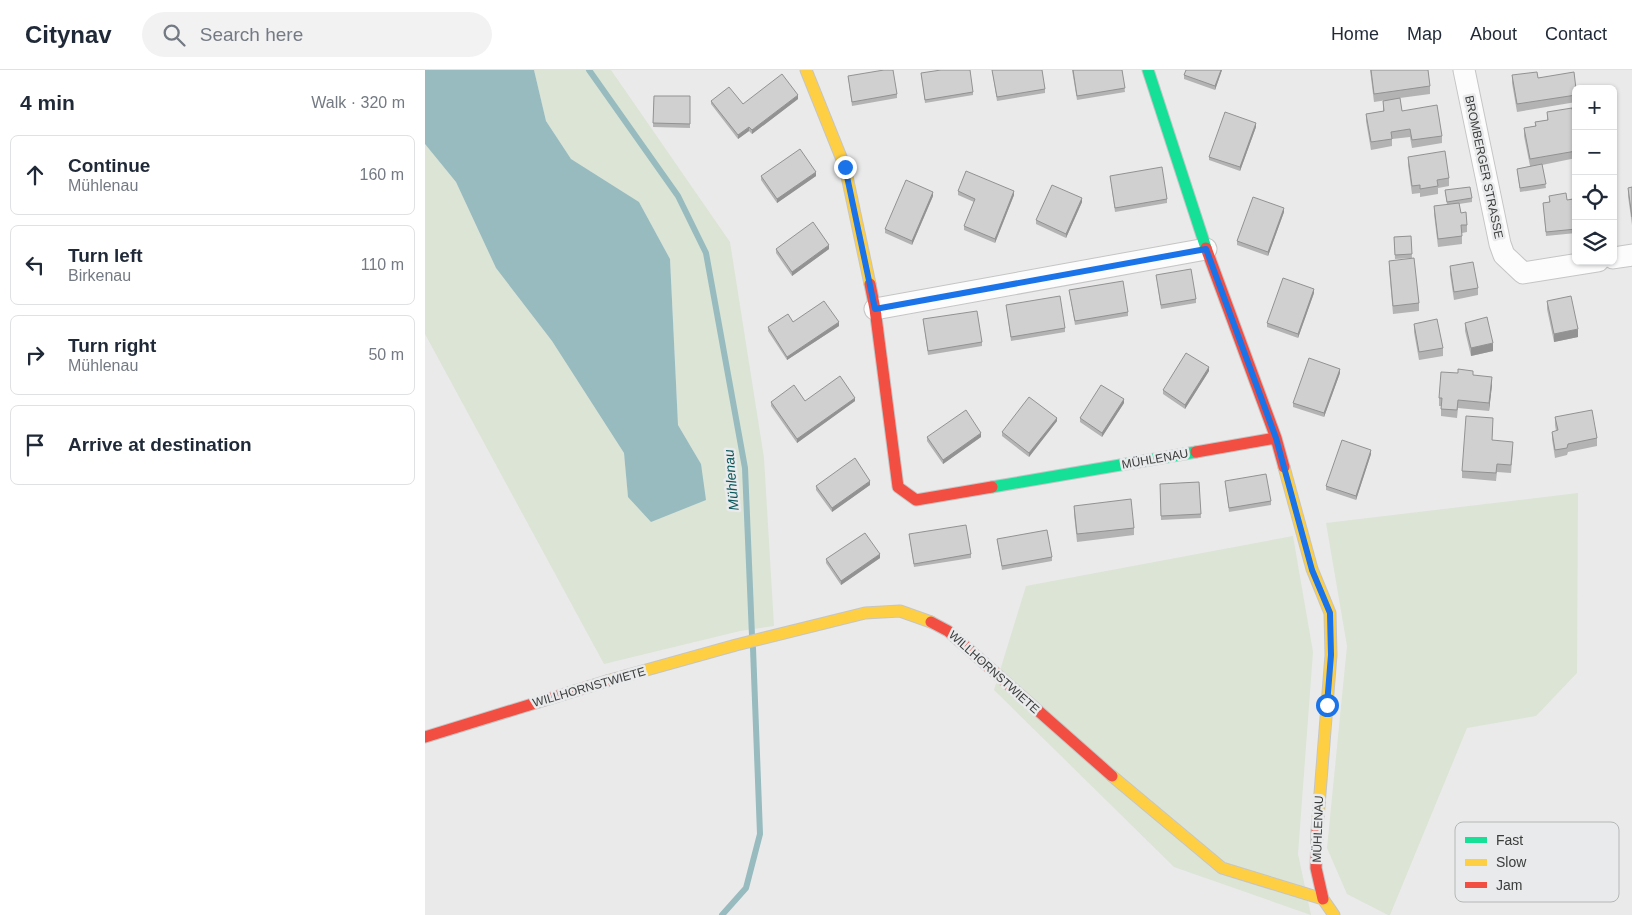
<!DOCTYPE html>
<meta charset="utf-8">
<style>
:root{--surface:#fff;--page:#f2f2f3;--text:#1f2937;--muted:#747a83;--line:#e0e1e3}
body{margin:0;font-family:Helvetica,sans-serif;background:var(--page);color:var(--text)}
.controls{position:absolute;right:15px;top:15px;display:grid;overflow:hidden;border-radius:8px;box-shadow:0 1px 4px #0004}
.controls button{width:45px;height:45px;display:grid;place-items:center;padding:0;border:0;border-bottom:1px solid var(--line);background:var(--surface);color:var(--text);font:25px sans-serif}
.stop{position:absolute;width:15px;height:15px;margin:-11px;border:4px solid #1a73e8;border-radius:50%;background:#fff}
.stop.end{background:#1a73e8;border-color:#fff;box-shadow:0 1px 5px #0008}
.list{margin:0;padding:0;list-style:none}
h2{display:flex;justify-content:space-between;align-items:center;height:65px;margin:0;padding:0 20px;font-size:21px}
h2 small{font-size:16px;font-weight:400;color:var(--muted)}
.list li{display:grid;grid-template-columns:32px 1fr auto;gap:15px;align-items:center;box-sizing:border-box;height:80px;margin:0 10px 10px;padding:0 10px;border:1px solid var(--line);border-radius:8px}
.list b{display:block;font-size:19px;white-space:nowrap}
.list p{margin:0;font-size:16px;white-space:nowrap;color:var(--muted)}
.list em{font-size:16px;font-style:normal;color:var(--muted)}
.icon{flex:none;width:28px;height:28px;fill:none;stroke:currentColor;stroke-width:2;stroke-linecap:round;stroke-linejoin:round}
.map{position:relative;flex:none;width:1207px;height:845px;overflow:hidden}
header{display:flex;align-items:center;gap:30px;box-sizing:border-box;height:70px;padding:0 25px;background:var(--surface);border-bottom:1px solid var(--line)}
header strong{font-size:24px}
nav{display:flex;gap:28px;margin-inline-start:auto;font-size:18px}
.search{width:350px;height:45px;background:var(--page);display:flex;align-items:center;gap:12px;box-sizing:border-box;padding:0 18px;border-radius:28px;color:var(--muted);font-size:19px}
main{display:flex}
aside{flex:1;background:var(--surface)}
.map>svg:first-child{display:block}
.green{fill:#dbe4d5}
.water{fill:#97bbbe}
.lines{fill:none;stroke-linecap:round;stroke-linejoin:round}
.stream{stroke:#97bbbe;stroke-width:6}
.street-casing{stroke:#c5c5c5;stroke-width:23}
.fast-casing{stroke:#c5c5c5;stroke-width:13}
.slow-casing{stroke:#c5c5c5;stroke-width:13}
.jam-casing{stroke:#c5c5c5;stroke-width:13}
.street{stroke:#fcfcfc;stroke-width:21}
.fast{stroke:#16e098;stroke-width:11}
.slow{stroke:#ffcf43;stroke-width:11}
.jam{stroke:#f24e42;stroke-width:11}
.wall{fill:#b3b3b3}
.shaded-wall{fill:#929292}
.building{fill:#d0d0d0;stroke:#929292}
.route{stroke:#1a73e8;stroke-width:6}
.labels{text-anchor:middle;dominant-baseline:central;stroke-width:5;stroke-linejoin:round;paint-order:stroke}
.street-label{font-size:12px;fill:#3b3c3c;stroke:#e9eaeb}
.water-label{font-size:14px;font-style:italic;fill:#09565b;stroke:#e9eaeb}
.key{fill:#e9eaeb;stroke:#b5b6b6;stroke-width:1}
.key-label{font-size:14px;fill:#3b3c3c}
</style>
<header>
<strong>Citynav</strong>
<div class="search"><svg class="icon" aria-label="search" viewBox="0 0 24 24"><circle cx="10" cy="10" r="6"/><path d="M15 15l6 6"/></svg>Search here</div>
<nav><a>Home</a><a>Map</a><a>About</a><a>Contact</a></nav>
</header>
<main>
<aside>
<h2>4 min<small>Walk · 320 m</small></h2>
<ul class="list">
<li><svg class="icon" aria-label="ahead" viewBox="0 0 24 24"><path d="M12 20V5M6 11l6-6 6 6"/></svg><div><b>Continue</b><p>Mühlenau</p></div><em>160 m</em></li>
<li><svg class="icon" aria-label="left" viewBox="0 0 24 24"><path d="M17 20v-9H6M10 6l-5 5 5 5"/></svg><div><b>Turn left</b><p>Birkenau</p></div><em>110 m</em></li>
<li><svg class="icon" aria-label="right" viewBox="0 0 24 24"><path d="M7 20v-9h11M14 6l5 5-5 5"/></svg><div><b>Turn right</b><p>Mühlenau</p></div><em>50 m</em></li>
<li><svg class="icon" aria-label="arrive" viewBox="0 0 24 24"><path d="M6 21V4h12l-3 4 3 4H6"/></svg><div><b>Arrive at destination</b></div></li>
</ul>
</aside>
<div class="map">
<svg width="1207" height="845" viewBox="0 0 1207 845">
<rect width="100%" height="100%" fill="#eaeaea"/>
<path class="green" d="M109,0H186L305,172L339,388L349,556L315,561L179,594L0,264V74L31,112L71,198L127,271L199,383L203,427L276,394L253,355L245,189L214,132L146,89L121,51Z
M1153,423L1152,603L1111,646L1042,658L965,845H963L922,824L902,778L922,576L901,453Z
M868,466L888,582L873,784L886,845L749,797L569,620L601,516Z"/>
<path class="water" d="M0,0H109L121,51L146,89L214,132L245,189L253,355L276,394L281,430L226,452L203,427L199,383L127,271L71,198L31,112L0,74Z"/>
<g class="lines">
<path class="stream" d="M164,0L253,126L281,183L320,398L327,566
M297,845L321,818L335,764L328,578"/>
<g class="street-casing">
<path id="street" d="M1039,0L1075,174L1079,185L1098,203L1173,191
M1188,188L1207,185
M450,239L781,179"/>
</g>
<g class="fast-casing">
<path id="fast" d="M723,0L781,178
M567,417L771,382"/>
</g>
<g class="slow-casing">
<path id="slow" d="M381,0L420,97L445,214
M859,397L887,499L905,543L906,585L892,761
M182,611L311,575L440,543L475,541L506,552
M687,706L797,798L898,829L909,845"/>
</g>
<g class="jam-casing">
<path id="jam" d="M781,178L851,368L859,397
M445,214L450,239L473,417L491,430L567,417
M771,382L851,368
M506,552L523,561L687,706
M0,667L182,611
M892,761L891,798L898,829"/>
</g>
<use href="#street" class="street"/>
<use href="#fast" class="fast"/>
<use href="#slow" class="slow"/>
<use href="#jam" class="jam"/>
</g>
<path class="wall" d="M567,0L620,19V23L572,31Z
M647,0H697L700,22L652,30Z
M761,0H797L790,20L759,9V5Z
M945,0H1003L1005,16V24L975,28L977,41L1017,66V73L987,78L985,67L967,69V76L946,80L941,51V44L958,41V31L962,30L949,32Z
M496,3L548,22V25L500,33Z
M1087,5L1113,8L1151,19V32L1092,42L1087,13Z
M423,6L472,24V28L427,36Z
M229,26H265V58L228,57Z
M373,29L327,64L324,61L313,69L286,34V31L318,34Z
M1122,42L1151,57V88L1117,95L1121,118L1095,122L1092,99L1105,96L1099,66V58L1110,56V52L1122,50Z
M831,57L815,101L784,90V87Z
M1188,62L1190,71V79H1188Z
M983,87L1024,108V116L1013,118V124L995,127V123L987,124L983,95Z
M336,106H391L352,133L336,110Z
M685,106L742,129V133L690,142Z
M1207,117V155L1203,126V118Z
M1020,120L1047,128V132L1034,134L1036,143L1042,155V162L1037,163V174L1013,177L1009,144V136L1022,135Z
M533,121L589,125L570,173L539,160V156L549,132L533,125Z
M508,126L487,175L460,163V159Z
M1124,126L1142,130L1151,149V163L1121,166L1118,133L1124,132Z
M657,132L641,168L611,154V150Z
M859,142L843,186L812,175V171Z
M986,166L987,188L970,189L969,167Z
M351,179H404L367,206L351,183Z
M964,191L994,233V241L968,244L964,199Z
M1025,196L1053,218V225L1029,230L1025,204Z
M731,205L771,229V233L736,239Z
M644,220L703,242V246L650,255Z
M889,223L873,268L842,257V253Z
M1122,231L1153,267L1129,272L1122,239Z
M581,235L640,258V262L586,271Z
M498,249L557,272V276L503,285Z
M368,252L414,256L362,290L343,261V257Z
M1040,253L1068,281L1046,286L1040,261Z
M989,254L1018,278V286L994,290L989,262Z
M784,301L760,339L738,324V320Z
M915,303L899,347L868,337V333Z
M1048,305L1067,315L1064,341L1033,338L1032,348L1016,346V336H1014V328Z
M380,331H430L372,373L346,336V332Z
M699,333L677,367L655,352V348Z
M1130,347L1172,368V376L1143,382L1142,385L1130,388L1127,369V362L1131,361L1130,355Z
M632,351L604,387L577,366V362Z
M1068,356L1067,370L1088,380L1086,403L1072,402L1071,411L1037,408V401Z
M502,367H556L518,394L502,371Z
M946,384L931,430L901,420V416Z
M800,411L846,431V435L804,442Z
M774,412L776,448L736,450L735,414Z
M445,415L407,442L391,420V416Z
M649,436L709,458V465L652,472L649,444Z
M484,464L546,484V488L489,497Z
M572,469L627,487V491L577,500Z
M455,488L416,515L401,493V489Z"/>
<path class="shaded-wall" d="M796,0H797L790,20V16Z
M373,25V29L327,64V60Z
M831,53V57L815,101V97Z
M324,57V61L313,69V65Z
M391,102V106L352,133V129Z
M589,121V125L570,173V169Z
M508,122V126L487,175V171Z
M657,128V132L641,168V164Z
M859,138V142L843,186V182Z
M404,175V179L367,206V202Z
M889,219V223L873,268V264Z
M414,252V256L362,290V287Z
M1153,259V267L1129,272V264Z
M1068,273V281L1046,286V278Z
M784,297V301L760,339V335Z
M915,299V303L899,347V343Z
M1067,307V315L1064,341V333Z
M430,328V331L372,373V369Z
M699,329V333L677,367V363Z
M632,348V351L604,387V383Z
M556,363V367L518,394V390Z
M946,380V384L931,430V426Z
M445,411V415L407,442V438Z
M455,484V488L416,515V511Z"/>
<path class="building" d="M459,0H468L472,24L427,32L423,6Z
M516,0H545L548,22L500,30L496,3Z
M567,0H617L620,19L572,27Z
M648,0H697L700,18L652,26Z
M761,0H796L790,16L759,5Z
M946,0H1003L1005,16L949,24Z
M1112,2L1113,8L1149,2L1151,19V25L1092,34L1087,5Z
M357,4L373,25L327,60L324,57L313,65L286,31L304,17L318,34Z
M229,26H265V54L228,53Z
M975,28L977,41L1012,35L1017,66L987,70L985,59L966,62L967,69L946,72L941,44L959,41L958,31Z
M1147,38L1151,57V81L1105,89L1099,58L1111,56L1110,52L1123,50L1122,42Z
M800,42L831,53L815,97L784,87Z
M375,79L391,102L352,129L336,106Z
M1020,81L1024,108L1012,110L1013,116L995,119V115L987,116L983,87Z
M1117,94L1121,114L1095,118L1092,99Z
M737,97L742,129L690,138L685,106Z
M541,101L589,121L570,169L539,156L550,129L533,121Z
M481,110L508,122L487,171L460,159Z
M627,115L657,128L641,164L611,150Z
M1045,117L1047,128L1022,132L1020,120Z
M1207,117V147L1203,118Z
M1141,123L1142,130L1148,129L1151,149V159L1121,162L1118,133L1125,132L1124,126Z
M828,127L859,138L843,182L812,171Z
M1034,133L1036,143L1041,142L1042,155H1036L1037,166L1013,169L1009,136Z
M388,152L404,175L367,202L351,179Z
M986,166L987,184L970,185L969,167Z
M989,188L994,233L968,236L964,191Z
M1048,192L1053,218L1029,222L1025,196Z
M766,199L771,229L736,235L731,205Z
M858,208L889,219L873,264L842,253Z
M698,211L703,242L650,251L644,220Z
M635,226L640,258L586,267L581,235Z
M1146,226L1153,259L1129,264L1122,231Z
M399,231L414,252L362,287L343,257L363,244L368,252Z
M552,241L557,272L503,281L498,249Z
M1062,247L1068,273L1046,278L1040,253Z
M1012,249L1018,278L994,282L989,254Z
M761,283L784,297L760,335L738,320Z
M884,288L915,299L899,343L868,333Z
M1033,299L1048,301V305L1067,307L1064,333L1033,330L1032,340L1016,339L1017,328H1014L1016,302L1033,303Z
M415,306L430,328L372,369L346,332L369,315L380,331Z
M676,315L699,329L677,363L655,348Z
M604,327L632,348L604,383L577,362Z
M541,340L556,363L518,390L502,367Z
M1167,340L1172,368L1143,374L1142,378L1130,380L1127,362L1133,360L1130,347Z
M1041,346L1068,348L1067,370L1088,372L1086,395L1072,394L1071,403L1037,401Z
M917,370L946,380L931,426L901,416Z
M430,388L445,411L407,438L391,416Z
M841,404L846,431L804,438L800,411Z
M774,412L776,444L736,446L735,414Z
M706,429L709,458L652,464L649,436Z
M541,455L546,484L489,494L484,464Z
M622,460L627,487L577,496L572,469Z
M440,463L455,484L416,511L401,489Z"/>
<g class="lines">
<path class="route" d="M420,97L450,239L781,179L851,368L887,500L905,543L906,585L902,635"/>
</g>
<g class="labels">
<g class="street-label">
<text transform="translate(1059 97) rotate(78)">BROMBERGER STRASSE</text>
<text transform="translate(730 389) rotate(-10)">MÜHLENAU</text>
<text transform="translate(569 602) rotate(42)">WILLHORNSTWIETE</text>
<text transform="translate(164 617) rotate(-16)">WILLHORNSTWIETE</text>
<text transform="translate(893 759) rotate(-88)">MÜHLENAU</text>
</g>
<g class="water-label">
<text transform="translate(306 410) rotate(-95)">Mühlenau</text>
</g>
</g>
<rect x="1030" y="752" width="164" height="80" rx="8" class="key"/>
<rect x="1040" y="767" width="22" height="6" fill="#16e098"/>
<rect x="1040" y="789" width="22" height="7" fill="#ffcf43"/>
<rect x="1040" y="812" width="22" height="6" fill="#f24e42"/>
<g class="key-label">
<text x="1071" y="775">Fast</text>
<text x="1071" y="797">Slow</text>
<text x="1071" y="820">Jam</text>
</g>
</svg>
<div class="controls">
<button>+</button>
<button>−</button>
<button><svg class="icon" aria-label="locate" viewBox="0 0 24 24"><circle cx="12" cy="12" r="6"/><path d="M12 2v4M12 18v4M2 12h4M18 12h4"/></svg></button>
<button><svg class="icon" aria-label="layers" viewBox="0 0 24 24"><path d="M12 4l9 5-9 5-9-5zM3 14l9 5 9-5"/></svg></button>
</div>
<div class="stop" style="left:902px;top:635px"></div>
<div class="stop end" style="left:420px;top:97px"></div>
</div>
</main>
